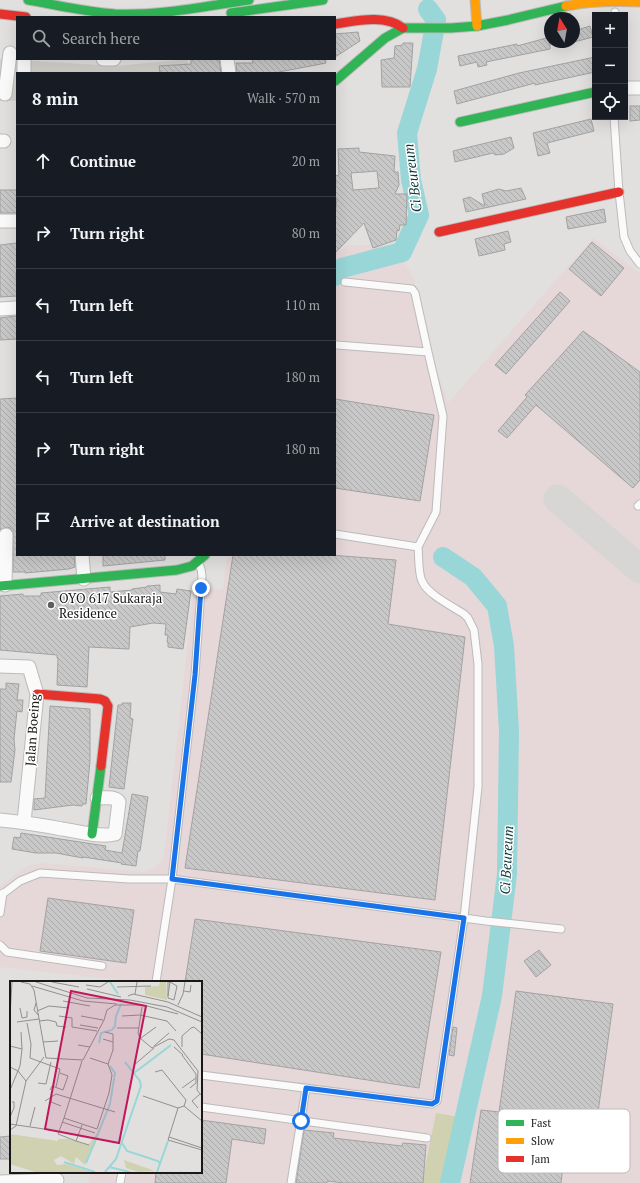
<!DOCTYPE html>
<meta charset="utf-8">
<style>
:root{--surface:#171b24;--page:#20242c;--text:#f1f3f6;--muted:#9ea1a6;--line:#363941}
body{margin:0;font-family:"PT Serif",serif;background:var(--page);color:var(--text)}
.controls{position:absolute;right:12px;top:12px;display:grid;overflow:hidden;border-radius:0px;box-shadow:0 4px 16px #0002}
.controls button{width:36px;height:36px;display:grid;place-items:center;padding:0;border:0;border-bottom:1px solid var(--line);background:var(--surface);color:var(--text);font:20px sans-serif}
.compass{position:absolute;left:544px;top:12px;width:36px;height:36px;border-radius:50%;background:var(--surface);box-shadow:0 4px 16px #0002;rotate:349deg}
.stop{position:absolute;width:12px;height:12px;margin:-9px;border:3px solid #1a73e8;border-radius:50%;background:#fff}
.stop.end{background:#1a73e8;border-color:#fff;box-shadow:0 1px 4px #0008}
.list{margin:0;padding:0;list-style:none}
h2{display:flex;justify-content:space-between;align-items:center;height:52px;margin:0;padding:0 16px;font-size:17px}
h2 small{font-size:13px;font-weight:400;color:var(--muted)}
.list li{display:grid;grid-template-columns:26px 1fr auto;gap:12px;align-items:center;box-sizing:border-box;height:72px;padding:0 16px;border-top:1px solid var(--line)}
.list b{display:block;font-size:15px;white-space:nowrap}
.list em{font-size:13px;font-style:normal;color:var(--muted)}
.icon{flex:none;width:22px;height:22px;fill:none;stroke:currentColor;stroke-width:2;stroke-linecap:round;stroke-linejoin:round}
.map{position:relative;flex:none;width:640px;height:1183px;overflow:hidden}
.search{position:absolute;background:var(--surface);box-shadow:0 4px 16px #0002;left:16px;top:16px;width:320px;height:44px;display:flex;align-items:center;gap:10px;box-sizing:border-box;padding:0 14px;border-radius:0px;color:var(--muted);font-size:15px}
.panel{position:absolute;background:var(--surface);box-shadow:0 4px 16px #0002;left:16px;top:72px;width:320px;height:484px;border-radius:0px}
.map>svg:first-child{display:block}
.built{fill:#d3d1cb}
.industrial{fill:#e6d7d9}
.grass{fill:#cfd1b0}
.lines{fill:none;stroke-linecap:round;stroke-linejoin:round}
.river{stroke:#99d6d7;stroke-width:20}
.taxiway{stroke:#d7d6d5;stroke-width:29}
.building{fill:url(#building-back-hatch);stroke:#a3a2a2;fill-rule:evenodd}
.lane-casing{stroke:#bcbbba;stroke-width:9}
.street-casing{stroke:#bcbbba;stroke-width:15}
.fast-casing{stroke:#bcbbba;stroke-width:11}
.slow-casing{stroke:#bcbbba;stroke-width:11}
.jam-casing{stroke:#bcbbba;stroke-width:11}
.lane{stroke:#fafafa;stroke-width:7}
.street{stroke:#fafafa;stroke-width:13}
.fast{stroke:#30b455;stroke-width:9}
.slow{stroke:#ff9f0a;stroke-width:9}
.jam{stroke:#e5322d;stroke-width:9}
.route{stroke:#1a73e8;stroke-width:5}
.poi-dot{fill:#5e5e5d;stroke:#fff;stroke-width:1.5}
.labels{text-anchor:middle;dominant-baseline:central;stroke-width:3;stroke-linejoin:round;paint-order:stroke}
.poi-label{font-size:13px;fill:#181817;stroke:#fff;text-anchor:start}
.street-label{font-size:13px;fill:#181817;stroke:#fff}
.water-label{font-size:14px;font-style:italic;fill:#0b3638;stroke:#fff}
.inset-river{fill:none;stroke:#99d6d7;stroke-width:2}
.inset-road{fill:none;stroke:#91908f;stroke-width:1}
.view{fill:#c2185b;fill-opacity:0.15;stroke:#c2185b;stroke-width:2}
.inset-edge{fill:none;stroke:#181817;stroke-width:2}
.key{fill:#fff;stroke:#babab9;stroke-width:1}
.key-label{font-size:11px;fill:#181817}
</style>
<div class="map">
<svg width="640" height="1183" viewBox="0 0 640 1183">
<defs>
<pattern id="building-back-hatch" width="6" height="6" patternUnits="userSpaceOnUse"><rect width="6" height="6" fill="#c9c8c8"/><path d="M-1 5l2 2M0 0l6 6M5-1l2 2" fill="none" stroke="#acabab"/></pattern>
</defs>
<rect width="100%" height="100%" fill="#e1e0df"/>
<path class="built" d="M0,59L116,66L188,59L189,73H17V101H0Z"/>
<path class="industrial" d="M593,238L640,273V1183H88L90,1172H201V982H122L121,980L0,967V887L23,869L31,865L43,863L144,872L155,868L162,860L165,847L194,588L223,589L227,555H335V253L350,245H394L415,280L412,297L448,403Z"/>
<path class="grass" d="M465,1085L469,1086L454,1183H422L436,1113L459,1117Z"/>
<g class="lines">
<path class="river" d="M335,276L342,268L402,252L419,215L411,180L407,133L427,69L436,20L428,9
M443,557L473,577L497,606L504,646L509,731L507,874L492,996L450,1183"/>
<path class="taxiway" d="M558,499L640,569"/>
</g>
<path class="building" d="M590,26L593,37L574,42V31Z
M358,32L360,41L335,57V34Z
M550,37V49L486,62L487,65L478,67L477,62L460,66L458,56L517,44V46Z
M403,43H413L410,87H382L381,60L394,58L395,46L403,45Z
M595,57V72L535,85V83L457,104L454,91L519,73Z
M191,59H219L221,73H160L159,66L191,64Z
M252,59H325L326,63L274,73H237L236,63H253Z
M630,106H640V120L630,121Z
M591,119L594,131L547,143L550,153L538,156L533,133Z
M511,137L514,148L504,154L495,155L493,153L455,162L453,151Z
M359,148V152L395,156L394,172H398L399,185L395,194H407L406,225H400L399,231L397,230L396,240L373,248L364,223L335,253V216L337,198H335V184H336L335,176L339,175L338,149ZM377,171L379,188L353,190L351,173Z
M521,188L526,199L466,212L463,199L470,197L485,206L482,194L499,189L506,191Z
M0,190H17V213H0Z
M604,209L606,222L568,229L566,217Z
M508,231L511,242L504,244L505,250L479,256L475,239Z
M592,242L624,268L601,296L569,269Z
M17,243V273H16L17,296L0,297V245Z
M560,292L570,301L506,374L495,365Z
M16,316L17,317V339L0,340V318Z
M583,331L640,372V480L633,488L536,405L507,438L498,431L527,397L525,395Z
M17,398V555H74L75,567L69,569L25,573V572H13V532L10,528L7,527L0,530V399Z
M335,399L434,415L420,501L335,488Z
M103,555H165V560L103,566Z
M233,555H330L396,560L388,624L465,637L435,900L185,868Z
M160,585V592L176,594L177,589L191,591L183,649L168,647V642H167L168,635H165L166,624L153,623L130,627L129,649L89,647L87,687L57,685L58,658H57V655L0,650V596L23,594V596H41V593L110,587V592L132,590V589L147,587V586Z
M6,683L19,684L17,700H23L22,712L17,711L14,739L15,750L11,782H0V689H6Z
M122,703H131L130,718L133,719L124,789L109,787L118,705H122Z
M50,706L90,709V761L86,804H82V806L73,805L34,810V799L45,798Z
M132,794L148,797L140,851H138L136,866L121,864L122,863L83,857V858L56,853H36L12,849L14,837L20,838L21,833L106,846L105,850L122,853Z
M48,898L134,910L126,963L40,951Z
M195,919L441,952L419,1088L201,1054V982H185Z
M539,950L551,965L536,977L524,961Z
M516,991L613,1004L595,1134L567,1133L561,1183H470L481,1110L499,1112Z
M453,1027L457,1028L454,1056L449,1055Z
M201,1120L266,1129L264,1144L232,1139L226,1183H155L156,1172H201Z
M304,1130L334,1133L333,1138L402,1146L403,1143L426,1145L423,1183H344L327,1181V1183H296Z
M11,1136V1159H0V1137Z"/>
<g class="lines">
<g class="lane-casing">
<path id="lane" d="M615,15V12
M614,117L619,192L624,237L630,251L640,264
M345,282L412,289L415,293L428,352
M337,345L428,352L443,416L436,512L418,547
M638,506L640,504
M0,896L20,881L40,873L129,879H172L486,921L561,929
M0,913L3,893
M0,945L7,952L102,966
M156,982L172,879L195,675L202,576L201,569L198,562
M201,1075L432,1104L437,1101L464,918L478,787V664L474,630L468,618L464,614C452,606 428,595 422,581C418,573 419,556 418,547L335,534
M201,1107L427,1138
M120,1183L122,1172
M291,1183L306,1088"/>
</g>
<g class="street-casing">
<path id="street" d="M103,59H114
M227,59L229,73
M24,73V59
M625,88H640
M5,94L10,53
M0,141H4
M0,221H17
M0,309L16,308
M82,555L84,579
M5,585L6,535
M0,666L29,667L37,694L24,822
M0,820C21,822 41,825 62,829C77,831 100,838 115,834L119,802C115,796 104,798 97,798
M0,1182L57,1180"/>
</g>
<g class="fast-casing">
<path id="fast" d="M28,0C57,5 86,12 115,14C160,16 205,6 249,0
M231,13L323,0
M335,81L385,38L403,28H451L477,26L508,20L566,6
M460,122L595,92
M0,586L177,570L192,566L205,555
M92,834L101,766"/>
</g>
<g class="slow-casing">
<path id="slow" d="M475,0L477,26
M566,6C591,1 615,1 640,2"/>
</g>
<g class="jam-casing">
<path id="jam" d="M0,14L26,17
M335,24C356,21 385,14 403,28
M439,232L619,192
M37,694L100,699L105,701L108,706L101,766"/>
</g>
<use href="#lane" class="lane"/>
<use href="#street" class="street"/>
<use href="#fast" class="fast"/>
<use href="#slow" class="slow"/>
<use href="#jam" class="jam"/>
</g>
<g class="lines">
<path class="route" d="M201,588L195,675L172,879L464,918L437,1101L432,1104L306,1088L301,1121"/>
</g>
<circle class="poi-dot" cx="51" cy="605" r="4"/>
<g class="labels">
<g class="poi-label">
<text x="59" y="598">OYO 617 Sukaraja<tspan x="59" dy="15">Residence</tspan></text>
</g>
<g class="street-label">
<text transform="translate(32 730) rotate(-86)">Jalan Boeing</text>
</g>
<g class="water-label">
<text transform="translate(412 178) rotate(-97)">Ci Beureum</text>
<text transform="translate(506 860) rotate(-87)">Ci Beureum</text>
</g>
</g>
<g transform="translate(10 981)">
<rect width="192" height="192" fill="#e1e0df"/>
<path d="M150,1H156L157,19L135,14V6L149,5ZM91,147L85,164L79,171L75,184L66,176L64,183L51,175L44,179L47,184L56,183L81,191H25L0,183V153L48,160V158H58L78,164ZM114,179L145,190L128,191L116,187Z" fill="#cfd1b0"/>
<path class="inset-river" d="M100,1L108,13M89,62L91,52L102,49L105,45L106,35L111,23M124,92L161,64M112,162L117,170L148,180L150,183M54,181L85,191M76,182L100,123L105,92L100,85M99,186L120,191M95,191L106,178L131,105L130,100L115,81M147,191L158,160"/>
<path class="inset-road" d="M11,1L20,3L24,9L36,77L73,79L94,39L97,29L105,24H133L168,33M26,1L77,17L120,19L157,26L192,41M42,1L69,6M160,1L167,5L164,19M76,4L90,6L98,1M22,5L73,20L107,23M107,6L141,5M77,8L111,16M174,10L180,11L181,4M125,13L127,1M118,15L123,13L158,21L192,36M158,15L160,1H158V17L164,19M53,20L80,25M26,22L24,29L28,34M168,24L173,13L175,1M132,26L128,52L130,57L142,67L159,58L164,59L188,90L187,109L192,115M10,27L12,37L17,36V30M27,30L39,25L59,27M0,35L2,1M49,35L62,37V46L87,50M71,35L93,39M112,35L130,34L157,40L166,50M29,40L38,39L46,41L47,45L56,46M7,41L29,38M17,42L21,63L20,77L50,88L46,106M0,44V65M70,44L88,47M107,47H129M11,51L12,68M95,51L103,53V61M131,57L146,46M93,58L103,61V69L98,83M33,61L48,60M68,64L80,66M0,65L12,68L10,85L0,109M144,65L159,52M164,66L173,74M172,66V55L181,47L184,46L192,53M172,74L186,93V102L180,107M72,80L54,137L87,148L99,112L102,94L98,83L80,77M124,84L144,67M0,86L8,90L16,100L6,145L0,149M50,92L58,95L53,109M16,100L34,76M28,102L36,103L41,81M172,107L186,97M40,109L42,105L53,109M42,114L41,121L51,125M133,115L168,127L174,125L176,119L152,89L145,91M35,120L46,113L105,131M174,125L192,140M168,127L158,159L192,169M188,127L182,120L190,113M0,136L4,127V121H2M54,137L48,153L66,160L72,144M52,141L85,152M0,143L41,149M20,145L25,126M159,156L192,167M66,160L79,164"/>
<path class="view" d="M61,10L136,25L109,162L35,148Z"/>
<rect width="192" height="192" class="inset-edge"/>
</g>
<rect x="498" y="1109" width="132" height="64" rx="6" class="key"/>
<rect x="506" y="1120" width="18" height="6" fill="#30b455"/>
<rect x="506" y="1138" width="18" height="6" fill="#ff9f0a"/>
<rect x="506" y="1156" width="18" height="6" fill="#e5322d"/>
<g class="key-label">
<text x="531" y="1127">Fast</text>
<text x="531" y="1145">Slow</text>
<text x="531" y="1163">Jam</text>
</g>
</svg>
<div class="controls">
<button>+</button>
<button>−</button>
<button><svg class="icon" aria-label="locate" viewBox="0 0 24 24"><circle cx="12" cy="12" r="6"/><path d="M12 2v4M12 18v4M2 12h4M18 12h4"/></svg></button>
</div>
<svg class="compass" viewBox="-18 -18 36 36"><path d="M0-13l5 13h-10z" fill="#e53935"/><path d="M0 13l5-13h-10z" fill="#9ea1a6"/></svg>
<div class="stop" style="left:301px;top:1121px"></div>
<div class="stop end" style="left:201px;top:588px"></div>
<div class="search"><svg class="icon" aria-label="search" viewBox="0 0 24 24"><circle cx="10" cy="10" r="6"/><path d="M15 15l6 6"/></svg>Search here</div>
<section class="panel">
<h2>8 min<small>Walk · 570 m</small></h2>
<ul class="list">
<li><svg class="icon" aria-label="ahead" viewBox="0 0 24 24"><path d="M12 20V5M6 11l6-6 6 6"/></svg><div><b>Continue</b></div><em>20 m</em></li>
<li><svg class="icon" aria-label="right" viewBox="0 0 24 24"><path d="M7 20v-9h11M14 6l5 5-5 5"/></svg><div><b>Turn right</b></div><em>80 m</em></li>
<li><svg class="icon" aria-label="left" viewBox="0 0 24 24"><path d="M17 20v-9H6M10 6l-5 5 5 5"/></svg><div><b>Turn left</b></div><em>110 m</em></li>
<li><svg class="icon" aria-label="left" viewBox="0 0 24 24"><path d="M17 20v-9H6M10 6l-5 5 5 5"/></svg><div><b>Turn left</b></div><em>180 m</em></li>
<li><svg class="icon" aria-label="right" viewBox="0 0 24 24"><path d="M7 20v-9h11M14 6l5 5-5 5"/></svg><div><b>Turn right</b></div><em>180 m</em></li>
<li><svg class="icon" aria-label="arrive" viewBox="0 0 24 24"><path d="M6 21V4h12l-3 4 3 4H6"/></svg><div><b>Arrive at destination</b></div></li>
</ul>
</section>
</div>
